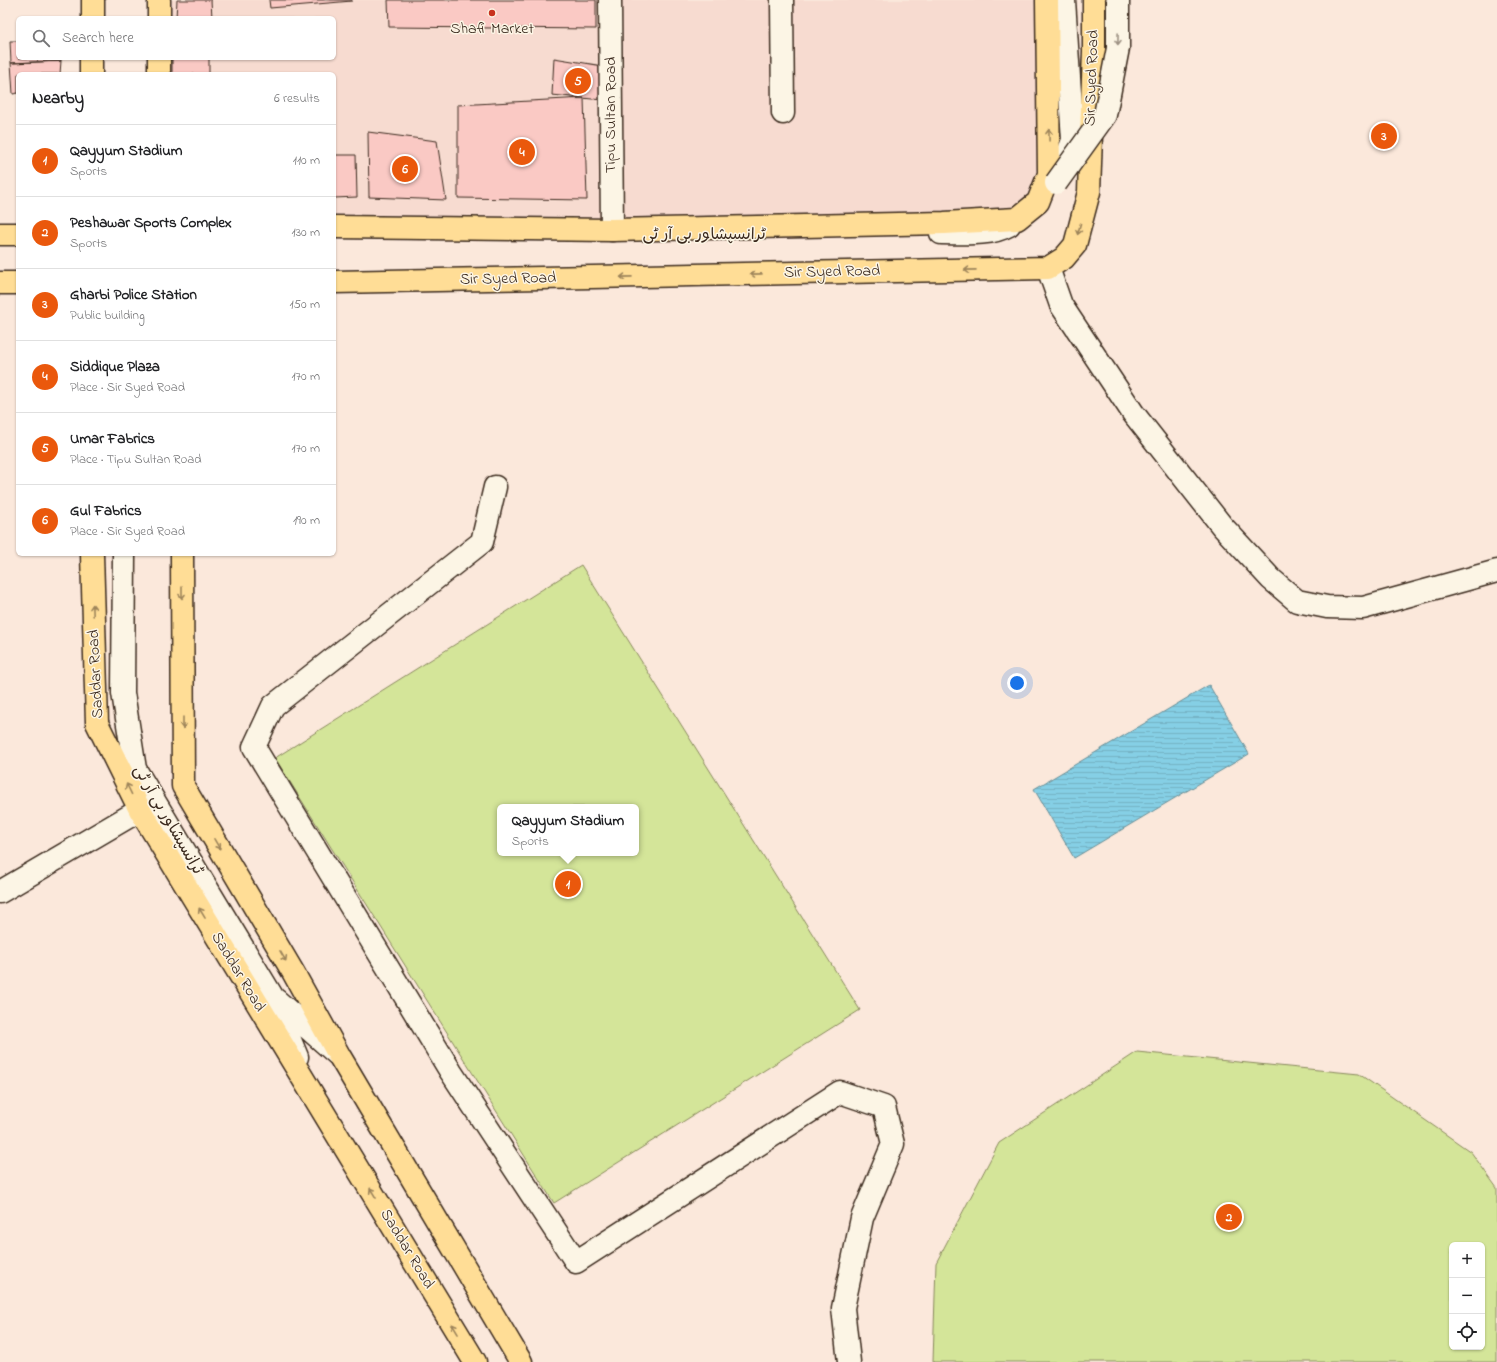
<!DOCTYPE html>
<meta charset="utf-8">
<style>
:root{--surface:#fff;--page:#f2f2f2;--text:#202124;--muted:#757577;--line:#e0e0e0;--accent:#ea580c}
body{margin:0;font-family:"Indie Flower","Playpen Sans Arabic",sans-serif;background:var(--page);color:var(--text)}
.controls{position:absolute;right:12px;bottom:12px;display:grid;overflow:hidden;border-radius:6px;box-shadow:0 1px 3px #0004}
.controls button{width:36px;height:36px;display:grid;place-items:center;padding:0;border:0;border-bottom:1px solid var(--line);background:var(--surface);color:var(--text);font:20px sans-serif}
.you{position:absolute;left:1017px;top:683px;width:14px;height:14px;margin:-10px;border:3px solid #fff;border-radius:50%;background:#1a73e8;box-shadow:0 0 0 6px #1a73e833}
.badge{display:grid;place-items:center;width:26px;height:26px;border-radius:50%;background:var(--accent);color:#fff;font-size:13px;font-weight:700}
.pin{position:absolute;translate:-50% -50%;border:2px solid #fff;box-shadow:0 1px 4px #0006}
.popup{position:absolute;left:497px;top:804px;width:142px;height:52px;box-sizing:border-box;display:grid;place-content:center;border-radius:6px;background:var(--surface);filter:drop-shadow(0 1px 3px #0005);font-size:13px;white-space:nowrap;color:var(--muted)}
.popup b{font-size:15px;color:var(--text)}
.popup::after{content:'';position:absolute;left:50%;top:100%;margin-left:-8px;border:8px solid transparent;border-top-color:var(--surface)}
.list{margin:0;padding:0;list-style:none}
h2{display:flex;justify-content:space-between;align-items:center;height:52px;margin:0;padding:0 16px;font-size:17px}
h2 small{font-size:13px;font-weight:400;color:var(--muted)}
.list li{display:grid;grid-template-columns:26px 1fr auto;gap:12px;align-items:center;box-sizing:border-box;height:72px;padding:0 16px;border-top:1px solid var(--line)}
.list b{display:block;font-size:15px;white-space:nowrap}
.list p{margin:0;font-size:13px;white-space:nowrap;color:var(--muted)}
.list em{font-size:13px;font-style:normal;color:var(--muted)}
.icon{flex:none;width:22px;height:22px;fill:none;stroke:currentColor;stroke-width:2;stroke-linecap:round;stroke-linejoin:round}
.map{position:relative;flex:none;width:1497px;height:1362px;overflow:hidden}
.search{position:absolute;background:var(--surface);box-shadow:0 1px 3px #0004;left:16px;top:16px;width:320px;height:44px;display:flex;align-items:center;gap:10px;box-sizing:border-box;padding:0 14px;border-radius:6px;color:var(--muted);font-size:15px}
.panel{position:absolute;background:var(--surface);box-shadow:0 1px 3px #0004;left:16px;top:72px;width:320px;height:484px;border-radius:6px}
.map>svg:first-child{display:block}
.built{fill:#f7dbd0}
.garden{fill:#d4e599;stroke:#88885c;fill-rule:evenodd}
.water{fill:url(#water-rules);stroke:#678d95}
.building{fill:#fac9c4;stroke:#3b2a1e}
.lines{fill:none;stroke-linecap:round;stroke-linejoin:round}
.minor-casing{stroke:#3b2a1e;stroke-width:25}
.major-casing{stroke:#3b2a1e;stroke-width:25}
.minor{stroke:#fcf5e5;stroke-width:22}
.major{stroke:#ffdd96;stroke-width:22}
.minor-bridge-casing{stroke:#3b2a1e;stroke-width:25;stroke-linecap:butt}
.minor-bridge{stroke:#fcf5e5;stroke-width:22}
.oneway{stroke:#9c9082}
.oneway2{stroke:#9d845a}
.poi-dot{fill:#c8321e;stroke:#fcf5e5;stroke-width:1.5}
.labels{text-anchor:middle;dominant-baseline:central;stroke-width:3;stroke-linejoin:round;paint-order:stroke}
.poi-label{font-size:16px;fill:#3b2a1e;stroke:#fcf5e5}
.street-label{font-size:16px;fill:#3b2a1e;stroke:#fcf5e5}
</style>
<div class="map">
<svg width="1497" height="1362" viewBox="0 0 1497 1362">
<defs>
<pattern id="water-rules" width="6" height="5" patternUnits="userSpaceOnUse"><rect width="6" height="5" fill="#85cfe5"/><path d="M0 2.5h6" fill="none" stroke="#74b2c4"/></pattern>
</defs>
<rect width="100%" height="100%" fill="#fbe8db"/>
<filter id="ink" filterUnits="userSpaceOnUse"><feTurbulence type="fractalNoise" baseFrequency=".025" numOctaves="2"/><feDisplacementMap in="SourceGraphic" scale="8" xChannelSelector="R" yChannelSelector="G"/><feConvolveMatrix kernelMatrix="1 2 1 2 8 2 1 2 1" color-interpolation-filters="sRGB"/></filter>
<g filter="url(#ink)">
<path class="built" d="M157,0H1047L1049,174L1017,219L334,225V74H157V58H334V18H157Z"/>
<path class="garden" d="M581,565L860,1010L554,1203L275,758ZM500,807H636V853H500Z
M1137,1052L1359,1074L1471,1152L1497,1188V1362H933L936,1263L999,1143ZM1452,1245H1482V1347H1452Z"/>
<path class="water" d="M1209,685L1249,754L1074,858L1034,789Z"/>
<path class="building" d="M177,0H211L212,18H176Z
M269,0H352V1L270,8Z
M388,0H596V29L389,27Z
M10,41H18V58H61V61L11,63Z
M172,58H209V74H172Z
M554,58L603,66L602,100L552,95Z
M61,61L60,74H18V93L13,94L11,63Z
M584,98L587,200L458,198V105Z
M368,132L437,141L446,200L369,197Z
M334,155H356L357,197L334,198Z"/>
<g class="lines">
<g class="minor-casing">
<path id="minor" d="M610,0L612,230
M782,0L783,113
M1062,170L1073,140L1064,0
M941,233C963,233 989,236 1009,225
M1048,268L1061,305L1133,413L1222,526L1271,579L1297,601L1327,607L1363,608L1497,571
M495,487L482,542L273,706L254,747L451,1072L576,1262L840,1092L884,1107L893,1144L862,1218L843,1308L849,1362
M124,554L123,693L135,769L272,996L297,1057
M0,892L140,810
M276,1000L337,1054"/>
</g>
<g class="major-casing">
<path id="major" d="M93,18V0
M159,18V0
M91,74V58
M159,74V58
M334,227L612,230L944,223L1017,219L1038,202L1049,174L1047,0
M0,234H18
M334,282L1048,268L1064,258L1075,245L1089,192L1094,51V0
M0,283H18
M92,554L97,723L140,810L475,1362
M182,554L183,786L293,972L340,1057L521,1362"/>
</g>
<use href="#minor" class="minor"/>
<use href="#major" class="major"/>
<g class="minor-bridge-casing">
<path id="minor-bridge" d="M1056,183L1105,115L1118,48V0"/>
</g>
<use href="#minor-bridge" class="minor-bridge"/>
</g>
<defs><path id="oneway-shaft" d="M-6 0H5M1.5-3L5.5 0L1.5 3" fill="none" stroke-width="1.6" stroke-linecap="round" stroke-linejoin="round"/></defs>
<use class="oneway" href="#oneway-shaft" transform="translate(1118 39) rotate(91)"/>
<g class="oneway2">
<use href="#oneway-shaft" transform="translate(1049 135) rotate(-91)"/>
<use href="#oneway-shaft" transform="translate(1079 229) rotate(105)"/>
<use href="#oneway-shaft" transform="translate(970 270) rotate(179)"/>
<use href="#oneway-shaft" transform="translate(756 274) rotate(179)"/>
<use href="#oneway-shaft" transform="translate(626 277) rotate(179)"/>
<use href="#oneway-shaft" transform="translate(182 593) rotate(90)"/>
<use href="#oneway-shaft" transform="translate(93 610) rotate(-92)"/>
<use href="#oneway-shaft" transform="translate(183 723) rotate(90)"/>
<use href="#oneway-shaft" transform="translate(129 789) rotate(-116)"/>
<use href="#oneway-shaft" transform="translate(217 844) rotate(60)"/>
<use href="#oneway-shaft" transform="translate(202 913) rotate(-121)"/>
<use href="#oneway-shaft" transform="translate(283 956) rotate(60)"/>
<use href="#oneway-shaft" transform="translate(373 1193) rotate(-121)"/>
<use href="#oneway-shaft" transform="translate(455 1329) rotate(-121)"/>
</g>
</g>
<circle class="poi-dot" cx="492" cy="13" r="4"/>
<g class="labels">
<g class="poi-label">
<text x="492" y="29">Shafi Market</text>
</g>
<g class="street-label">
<text transform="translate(1092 78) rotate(-88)">Sir Syed Road</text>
<text transform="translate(611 115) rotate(-90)">Tipu Sultan Road</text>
<text x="704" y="235">ٹرانسپشاور بی آر ٹی</text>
<text transform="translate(832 272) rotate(-1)">Sir Syed Road</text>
<text transform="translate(508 279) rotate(-1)">Sir Syed Road</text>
<text transform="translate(96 674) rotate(-93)">Saddar Road</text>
<text transform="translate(168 820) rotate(60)">ٹرانسپشاور بی آر ٹی</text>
<text transform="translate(238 972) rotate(59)">Saddar Road</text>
<text transform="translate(407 1249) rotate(59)">Saddar Road</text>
</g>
</g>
</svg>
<div class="controls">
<button>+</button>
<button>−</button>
<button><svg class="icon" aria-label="locate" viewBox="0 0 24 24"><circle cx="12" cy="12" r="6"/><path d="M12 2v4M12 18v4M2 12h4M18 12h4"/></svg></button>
</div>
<div class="you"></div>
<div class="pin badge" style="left:568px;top:884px">1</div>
<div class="popup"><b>Qayyum Stadium</b>Sports</div>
<div class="pin badge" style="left:1229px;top:1217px">2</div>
<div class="pin badge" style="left:1384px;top:136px">3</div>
<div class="pin badge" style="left:522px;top:152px">4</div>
<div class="pin badge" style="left:578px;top:81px">5</div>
<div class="pin badge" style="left:405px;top:169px">6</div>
<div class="search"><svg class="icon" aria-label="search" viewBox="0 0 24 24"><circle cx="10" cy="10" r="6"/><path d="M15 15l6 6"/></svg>Search here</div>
<section class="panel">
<h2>Nearby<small>6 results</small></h2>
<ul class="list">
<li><span class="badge">1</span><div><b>Qayyum Stadium</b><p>Sports</p></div><em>110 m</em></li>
<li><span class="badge">2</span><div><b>Peshawar Sports Complex</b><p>Sports</p></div><em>130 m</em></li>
<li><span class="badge">3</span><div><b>Gharbi Police Station</b><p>Public building</p></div><em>150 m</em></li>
<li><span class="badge">4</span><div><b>Siddique Plaza</b><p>Place · Sir Syed Road</p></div><em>170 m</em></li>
<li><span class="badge">5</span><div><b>Umar Fabrics</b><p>Place · Tipu Sultan Road</p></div><em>170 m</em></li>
<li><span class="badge">6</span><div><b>Gul Fabrics</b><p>Place · Sir Syed Road</p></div><em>190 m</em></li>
</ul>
</section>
</div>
